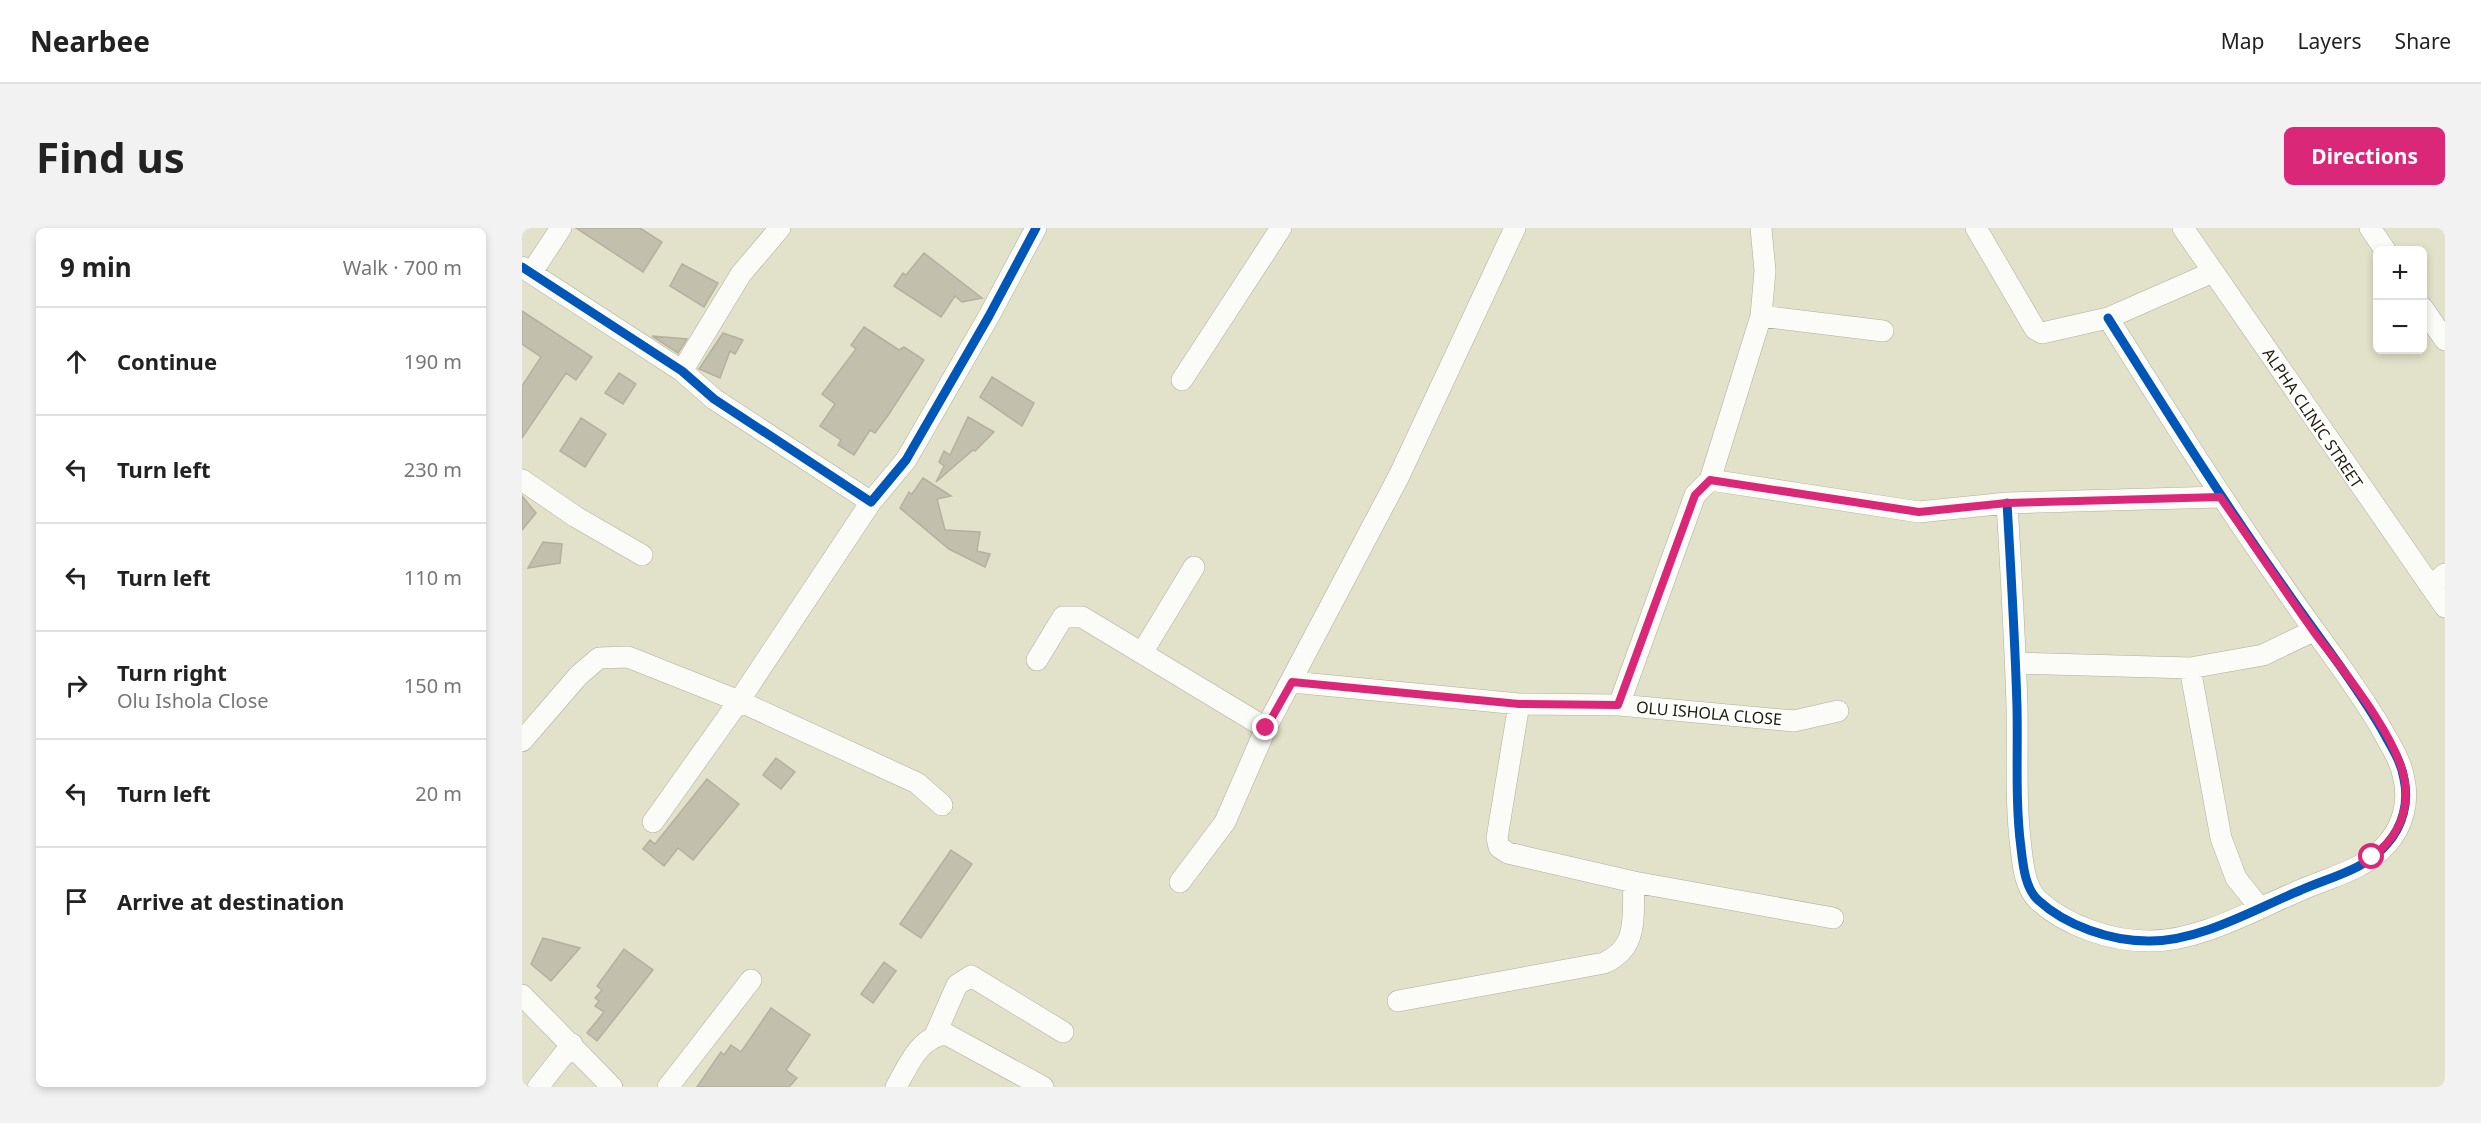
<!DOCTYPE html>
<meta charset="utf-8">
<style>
:root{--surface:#fff;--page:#f2f2f2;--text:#222;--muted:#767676;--line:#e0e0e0;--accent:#db2777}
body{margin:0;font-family:"Noto Sans",sans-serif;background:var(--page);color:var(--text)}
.controls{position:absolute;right:18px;top:18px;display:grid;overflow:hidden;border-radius:9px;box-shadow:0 3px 9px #0003}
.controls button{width:54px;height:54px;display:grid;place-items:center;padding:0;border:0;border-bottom:2px solid var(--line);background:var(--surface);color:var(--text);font:30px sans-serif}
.stop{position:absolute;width:18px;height:18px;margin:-14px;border:4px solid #db2777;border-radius:50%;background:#fff}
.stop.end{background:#db2777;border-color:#fff;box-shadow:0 2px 6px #0008}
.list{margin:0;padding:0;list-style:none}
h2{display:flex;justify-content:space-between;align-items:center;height:78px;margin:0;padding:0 24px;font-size:26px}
h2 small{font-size:20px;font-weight:400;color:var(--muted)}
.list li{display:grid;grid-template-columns:39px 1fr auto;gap:18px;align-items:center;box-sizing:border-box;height:108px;padding:0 24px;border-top:2px solid var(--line)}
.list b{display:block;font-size:22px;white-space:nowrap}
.list p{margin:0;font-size:20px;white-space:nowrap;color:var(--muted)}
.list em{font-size:20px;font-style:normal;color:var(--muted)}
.icon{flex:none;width:33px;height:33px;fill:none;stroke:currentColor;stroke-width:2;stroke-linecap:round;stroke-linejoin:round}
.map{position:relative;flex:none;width:1923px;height:859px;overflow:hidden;border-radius:9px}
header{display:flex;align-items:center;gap:36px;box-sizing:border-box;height:84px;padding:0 30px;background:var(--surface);border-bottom:2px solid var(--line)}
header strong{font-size:28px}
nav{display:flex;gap:33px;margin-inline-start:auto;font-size:21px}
.intro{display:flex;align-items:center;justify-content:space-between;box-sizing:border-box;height:144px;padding:0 36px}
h1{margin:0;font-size:42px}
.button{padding:15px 27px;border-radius:9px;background:var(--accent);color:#fff;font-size:21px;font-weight:700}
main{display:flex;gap:36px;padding:0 36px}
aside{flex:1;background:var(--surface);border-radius:9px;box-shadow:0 3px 9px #0003}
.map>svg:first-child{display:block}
.building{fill:#c3bfad;stroke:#b4b09e;stroke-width:1.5}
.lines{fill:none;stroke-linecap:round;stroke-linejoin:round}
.minor-casing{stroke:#aeae9b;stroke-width:22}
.minor{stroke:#fbfbf7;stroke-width:21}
.cycleway-casing{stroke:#fff;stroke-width:13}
.cycleway{stroke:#0057b8;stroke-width:9}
.route{stroke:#db2777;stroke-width:8}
.labels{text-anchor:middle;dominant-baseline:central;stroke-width:4.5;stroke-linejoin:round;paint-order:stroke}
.street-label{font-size:16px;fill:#1c1b0b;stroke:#fff}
</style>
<header>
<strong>Nearbee</strong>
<nav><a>Map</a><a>Layers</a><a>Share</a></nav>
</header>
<div class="intro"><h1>Find us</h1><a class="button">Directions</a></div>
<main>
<aside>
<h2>9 min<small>Walk · 700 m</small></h2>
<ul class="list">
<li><svg class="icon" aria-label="ahead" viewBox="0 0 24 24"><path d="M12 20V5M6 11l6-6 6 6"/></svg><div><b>Continue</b></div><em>190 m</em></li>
<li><svg class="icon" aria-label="left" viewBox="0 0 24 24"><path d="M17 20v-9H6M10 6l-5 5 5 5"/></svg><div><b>Turn left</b></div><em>230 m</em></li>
<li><svg class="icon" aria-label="left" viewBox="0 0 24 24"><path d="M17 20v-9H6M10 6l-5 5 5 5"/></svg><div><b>Turn left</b></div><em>110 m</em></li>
<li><svg class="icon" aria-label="right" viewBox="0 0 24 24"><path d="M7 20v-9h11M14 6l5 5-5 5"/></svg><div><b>Turn right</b><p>Olu Ishola Close</p></div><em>150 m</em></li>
<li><svg class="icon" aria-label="left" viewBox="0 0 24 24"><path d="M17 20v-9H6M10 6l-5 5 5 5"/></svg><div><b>Turn left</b></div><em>20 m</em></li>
<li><svg class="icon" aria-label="arrive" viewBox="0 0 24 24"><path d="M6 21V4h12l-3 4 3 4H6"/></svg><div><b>Arrive at destination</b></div></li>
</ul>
</aside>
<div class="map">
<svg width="1923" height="859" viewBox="0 0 1923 859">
<rect width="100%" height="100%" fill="#e2e2ca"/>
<path class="building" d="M54,0H118L140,14L121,44Z
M402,25L460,70L440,74L433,68L419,89L372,58L381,45L384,47Z
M160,36L196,55L182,79L148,58Z
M0,83L70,129L54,152L44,145L0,210V158L19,129L0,116Z
M342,99L377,122L382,119L402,132L367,186L353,205L348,202L332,227L316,217L319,212L298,198L313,176L300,166L334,121L329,117Z
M201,105L221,112L213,126L208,123L198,150L177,141Z
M130,108L165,111L156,125Z
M97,145L114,156L101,176L83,165Z
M470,149L512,175L500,198L458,169Z
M446,189L472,204L453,223L451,222L414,254L422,238L417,234L422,223L428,227Z
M59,190L84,206L63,239L38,223Z
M401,250L429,268L415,271L423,302L458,304L455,323L468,326L463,339L427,321L378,280L387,264L390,266Z
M0,268L14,285L0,302Z
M21,314L40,316L38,335L6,340Z
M254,530L273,544L259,561L241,547Z
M185,551L217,576L171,632L156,620L142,638L121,621L128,612L133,616Z
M429,622L450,636L399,710L378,696Z
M21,710L58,720L29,753L9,736Z
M102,721L131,742L75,813L65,805L82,784L73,778L77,773L73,770L80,762L75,758Z
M362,734L374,743L351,775L339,766Z
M249,780L288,807L264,842L275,850L267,859H175L199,824L202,827L209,817L219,824Z"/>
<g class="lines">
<g class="minor-casing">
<path id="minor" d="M1454,0L1513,101L1520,105L1586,90L1691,44
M1661,0L1923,379
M1848,0L1863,22
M0,39L160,143L192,171L349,274L384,232L467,88L514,0
M10,44L39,0
M1900,79L1923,112
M1239,88L1361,103
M160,143L219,46L258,0
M660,152L759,0
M0,252L54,289L120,327
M1188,252L1397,284L1485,275L1698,269
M1485,275C1489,343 1493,411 1495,479C1496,526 1493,574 1499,620C1501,637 1503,660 1516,672C1544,698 1589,713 1626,713C1677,714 1733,681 1779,662C1808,649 1843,642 1865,616C1881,598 1887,574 1882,551C1879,532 1868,517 1859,500C1829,449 1792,404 1759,355C1698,269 1642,179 1586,90
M1908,358L1923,346
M620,425L672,339
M515,432L541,389H560L744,500
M1494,435L1668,440L1741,427L1791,403
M1668,440L1699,610L1714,650L1738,680
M770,454L997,476L1097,477L1272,493L1316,483
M997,476L975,610L977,619L986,625L1112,654L1311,690
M1097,477L1173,267L1188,252L1239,88L1243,43L1239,0
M0,513L57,447L77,430L106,429L217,473L395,555L420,577
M131,594L217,473L349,274
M658,654L703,594L744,500L877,248L993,0
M0,767L90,859
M876,773L1082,735C1118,719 1110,687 1112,654
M413,807L435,757L449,748L541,804
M16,859L50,816
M146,859L229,752
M374,859C386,838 397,809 424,806L521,859"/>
</g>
<use href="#minor" class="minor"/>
<g class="cycleway-casing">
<path id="cycleway" d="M0,39L160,143L192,171L349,274L384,232L467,88L514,0
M1485,275C1489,343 1493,411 1495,479C1496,526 1493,574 1499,620C1501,637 1503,660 1516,672C1544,698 1589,713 1626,713C1677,714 1733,681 1779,662C1808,649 1843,642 1865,616C1881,598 1887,574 1882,551C1879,532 1868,517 1859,500C1829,449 1792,404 1759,355C1698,269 1642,179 1586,90"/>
</g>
<use href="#cycleway" class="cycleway"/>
</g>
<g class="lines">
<path class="route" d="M744,500L770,454L997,476L1096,477L1173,267L1188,252L1397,284L1485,275L1698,269C1730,314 1760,359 1792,404C1819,440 1878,511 1883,555C1887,586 1874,611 1850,629"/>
</g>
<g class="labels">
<g class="street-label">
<text transform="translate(1791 190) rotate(56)">ALPHA CLINIC STREET</text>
<text transform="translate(1187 485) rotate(5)">OLU ISHOLA CLOSE</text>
</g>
</g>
</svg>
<div class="controls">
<button>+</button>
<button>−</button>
</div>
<div class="stop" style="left:1850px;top:629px"></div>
<div class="stop end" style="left:744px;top:500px"></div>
</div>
</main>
